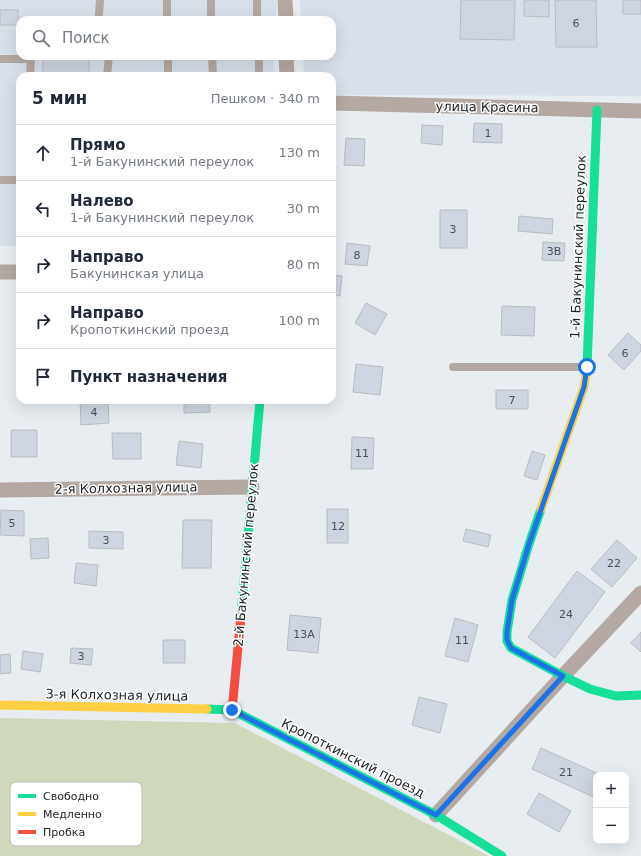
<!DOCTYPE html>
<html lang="ru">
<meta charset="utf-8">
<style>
:root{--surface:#fff;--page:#f2f2f3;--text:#1f2937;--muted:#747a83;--line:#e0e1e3}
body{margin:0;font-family:"DejaVu Sans",sans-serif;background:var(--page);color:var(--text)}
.controls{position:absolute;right:12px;bottom:12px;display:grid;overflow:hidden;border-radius:8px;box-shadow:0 4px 16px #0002}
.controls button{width:36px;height:36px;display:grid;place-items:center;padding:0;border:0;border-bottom:1px solid var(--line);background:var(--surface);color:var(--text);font:20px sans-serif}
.stop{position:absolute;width:12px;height:12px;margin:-9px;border:3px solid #1a73e8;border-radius:50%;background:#fff}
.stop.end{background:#1a73e8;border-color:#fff;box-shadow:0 1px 4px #0008}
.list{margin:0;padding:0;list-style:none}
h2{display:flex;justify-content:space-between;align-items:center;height:52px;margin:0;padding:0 16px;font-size:17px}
h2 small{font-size:13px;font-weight:400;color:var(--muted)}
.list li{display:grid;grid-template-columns:26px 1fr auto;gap:12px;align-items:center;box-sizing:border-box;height:56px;padding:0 16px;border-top:1px solid var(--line)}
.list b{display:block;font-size:15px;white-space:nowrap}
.list p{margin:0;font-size:13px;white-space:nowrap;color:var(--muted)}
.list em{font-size:13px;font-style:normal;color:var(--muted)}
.icon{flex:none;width:22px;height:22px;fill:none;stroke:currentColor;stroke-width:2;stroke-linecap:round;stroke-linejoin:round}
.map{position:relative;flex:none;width:641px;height:856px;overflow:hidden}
.search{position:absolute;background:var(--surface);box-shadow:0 4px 16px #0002;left:16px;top:16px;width:320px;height:44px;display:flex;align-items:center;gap:10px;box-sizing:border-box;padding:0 14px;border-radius:12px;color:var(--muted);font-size:15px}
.panel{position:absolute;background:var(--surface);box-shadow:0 4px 16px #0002;left:16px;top:72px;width:320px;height:332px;border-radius:12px}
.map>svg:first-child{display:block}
.built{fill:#d7dfe9}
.green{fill:#d0d8bc}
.building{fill:#ced5e0;stroke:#b8bcbf}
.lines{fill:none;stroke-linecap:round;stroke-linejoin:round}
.lane{stroke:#b4a8a2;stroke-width:8}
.street{stroke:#b4a8a2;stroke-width:15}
.fast{stroke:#16e098;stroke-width:9}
.slow{stroke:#ffcf43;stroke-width:9}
.jam{stroke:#f24e42;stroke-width:9}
.route{stroke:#1a73e8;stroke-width:5}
.labels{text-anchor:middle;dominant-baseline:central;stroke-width:3;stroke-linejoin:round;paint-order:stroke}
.number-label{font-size:11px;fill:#4c4f54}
.street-label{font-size:13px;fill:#1e2023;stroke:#fff}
.key{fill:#fff;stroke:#bcbcbd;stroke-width:1}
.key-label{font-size:11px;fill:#1e2023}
</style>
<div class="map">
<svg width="641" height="856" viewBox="0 0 641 856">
<rect width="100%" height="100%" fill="#e8edf2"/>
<path class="built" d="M0,0H277L276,20H20V56H274L273,76H20V246H0Z
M300,0H641V96L332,95V76H304L303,56H332V20H301Z"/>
<path class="green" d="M0,718L235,723L489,856H0Z"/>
<path class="building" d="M461,0H515L514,40L460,39Z
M524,0H549V17L524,16Z
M555,0H596L597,47H556Z
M623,0H641V14H623Z
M0,10H18V25H0Z
M43,56H89V76H43Z
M474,123L502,124V143L473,142Z
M422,125L443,126L442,145L421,143Z
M346,138L365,139L364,166L344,165Z
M440,210H467V248H440Z
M519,216L553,219L552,234L518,231Z
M543,242L565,243L564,261L542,260Z
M347,243L370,246L367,266L345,264Z
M332,275L342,276L340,296L332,295Z
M366,303L387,314L375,335L355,323Z
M502,306L535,307L534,336L501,335Z
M628,333L641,345V351L624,370L608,355Z
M356,364L383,367L380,395L353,392Z
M496,390H528V409H496Z
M80,400H108L109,423L81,425Z
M184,400H209L210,412L184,413Z
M11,430H37V457H11Z
M112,433H141V459H113Z
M352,437L374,438L373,469H351Z
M179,441L203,444L201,468L176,465Z
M532,451L545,455L537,480L524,476Z
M327,509H348V543H327Z
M1,510L24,511V536L0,535Z
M183,520H212L211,568H182Z
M466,529L491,535L488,547L463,541Z
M89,531L123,532V549L89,548Z
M48,538L49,558L31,559L30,539Z
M617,540L637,558L612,587L591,569Z
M76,563L98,565L96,586L74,583Z
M577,571L605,592L555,658L528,637Z
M290,615L321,618L318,653L287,650Z
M455,618L478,625L468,662L445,656Z
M641,632V652L631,643Z
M163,640H185V663H163Z
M71,648L93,649L91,665L70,663Z
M23,651L43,654L40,672L21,669Z
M10,654L11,673L0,674V655Z
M419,697L447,704L440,733L412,725Z
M541,748L601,775H596V798L532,769Z
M539,793L571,811L559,832L527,814Z"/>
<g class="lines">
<path class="lane" d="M167,0V20
M211,0V20
M257,0V20
M99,15L100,0
M168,56V76
M212,56L213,76
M259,56V76
M0,59H31L30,76
M107,76L109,56
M0,180H20
M453,367H586"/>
<path class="street" d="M285,0L286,20
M286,56L287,76
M332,103L641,111
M0,272H20
M0,490L252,487
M436,815L563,676L641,593"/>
<path class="fast" d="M586,375L587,367L597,110
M541,509L529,544L512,600L507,632V641L511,648L563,676L590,689L616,696L641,695
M241,616L260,400
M207,709L232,710L436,815L502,856"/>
<path class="slow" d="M541,509L584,387L586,375
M0,705L207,709"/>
<path class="jam" d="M232,710L241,616"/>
</g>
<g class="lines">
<path class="route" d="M232,710L436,815L563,676L511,648L507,640V632L512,600L529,544L584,387L587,367"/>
</g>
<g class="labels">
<g class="number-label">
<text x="576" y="23">6</text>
<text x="488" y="133">1</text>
<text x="453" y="229">3</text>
<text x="554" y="251">3В</text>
<text x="357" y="255">8</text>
<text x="625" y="353">6</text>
<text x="512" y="400">7</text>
<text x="94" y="412">4</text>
<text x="362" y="453">11</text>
<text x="12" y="523">5</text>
<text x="338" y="526">12</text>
<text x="106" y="540">3</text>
<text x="614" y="563">22</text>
<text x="566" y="614">24</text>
<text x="304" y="634">13А</text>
<text x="462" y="640">11</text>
<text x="81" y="656">3</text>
<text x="566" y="772">21</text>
</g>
<g class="street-label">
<text transform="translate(487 107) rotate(1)">улица Красина</text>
<text transform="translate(578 247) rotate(-88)">1-й Бакунинский переулок</text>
<text transform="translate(126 488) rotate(-1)">2-я Колхозная улица</text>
<text transform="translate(246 555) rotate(-85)">2-й Бакунинский переулок</text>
<text transform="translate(117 695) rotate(1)">3-я Колхозная улица</text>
<text transform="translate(353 758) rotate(27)">Кропоткинский проезд</text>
</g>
</g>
<rect x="10" y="782" width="132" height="64" rx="6" class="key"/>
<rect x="18" y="794" width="18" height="4" fill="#16e098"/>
<rect x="18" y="812" width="18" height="4" fill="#ffcf43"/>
<rect x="18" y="830" width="18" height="4" fill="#f24e42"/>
<g class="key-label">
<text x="43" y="800">Свободно</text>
<text x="43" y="818">Медленно</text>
<text x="43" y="836">Пробка</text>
</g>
</svg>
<div class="controls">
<button>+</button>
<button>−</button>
</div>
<div class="stop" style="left:587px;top:367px"></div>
<div class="stop end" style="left:232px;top:710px"></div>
<div class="search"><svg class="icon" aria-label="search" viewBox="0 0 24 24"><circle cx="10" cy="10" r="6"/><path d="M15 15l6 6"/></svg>Поиск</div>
<section class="panel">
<h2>5 мин<small>Пешком · 340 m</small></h2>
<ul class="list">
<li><svg class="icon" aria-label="ahead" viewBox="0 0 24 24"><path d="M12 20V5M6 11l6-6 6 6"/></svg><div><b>Прямо</b><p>1-й Бакунинский переулок</p></div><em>130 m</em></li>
<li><svg class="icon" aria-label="left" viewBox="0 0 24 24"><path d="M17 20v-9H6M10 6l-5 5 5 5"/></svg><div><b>Налево</b><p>1-й Бакунинский переулок</p></div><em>30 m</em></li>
<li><svg class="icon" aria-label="right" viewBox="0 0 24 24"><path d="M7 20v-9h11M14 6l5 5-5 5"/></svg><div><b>Направо</b><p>Бакунинская улица</p></div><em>80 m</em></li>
<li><svg class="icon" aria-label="right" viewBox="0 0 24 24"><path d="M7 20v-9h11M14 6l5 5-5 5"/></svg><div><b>Направо</b><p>Кропоткинский проезд</p></div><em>100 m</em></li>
<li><svg class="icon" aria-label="arrive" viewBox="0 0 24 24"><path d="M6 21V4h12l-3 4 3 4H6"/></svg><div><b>Пункт назначения</b></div></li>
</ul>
</section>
</div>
